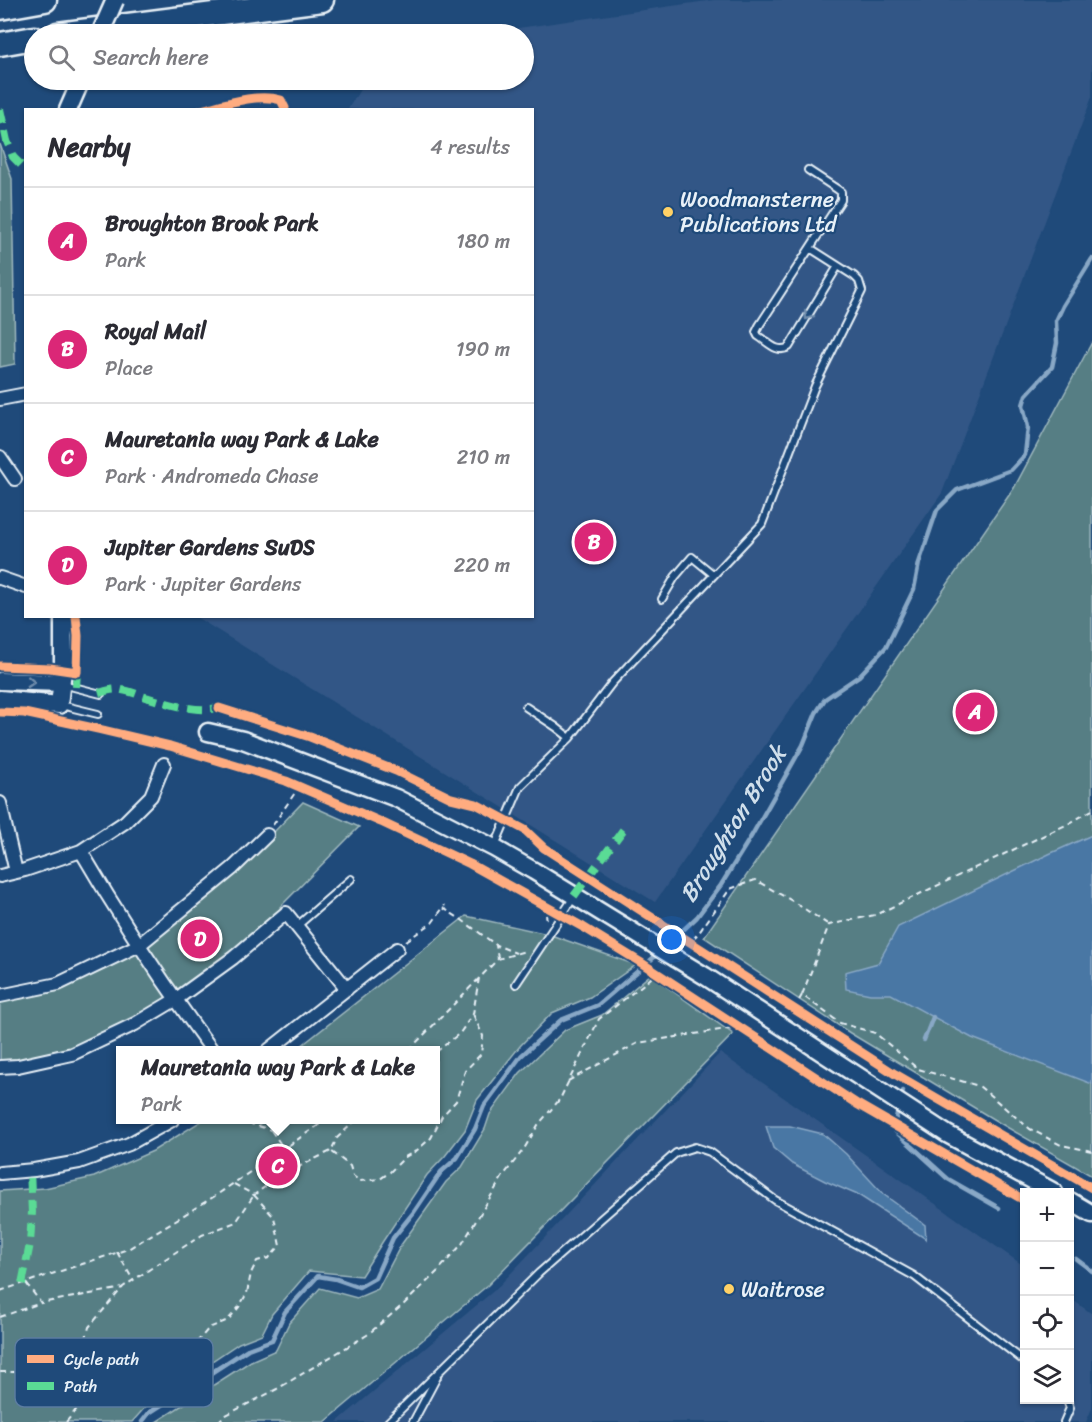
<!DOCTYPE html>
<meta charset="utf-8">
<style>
:root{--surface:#fff;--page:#f2f2f3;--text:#2b2b33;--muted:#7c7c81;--line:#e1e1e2;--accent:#db2777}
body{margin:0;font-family:Sriracha,sans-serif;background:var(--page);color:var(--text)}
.controls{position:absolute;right:18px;bottom:18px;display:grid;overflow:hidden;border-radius:0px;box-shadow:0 2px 4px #0004}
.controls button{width:54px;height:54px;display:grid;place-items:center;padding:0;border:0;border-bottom:2px solid var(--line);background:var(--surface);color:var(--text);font:30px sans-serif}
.you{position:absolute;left:672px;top:940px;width:21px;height:21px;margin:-15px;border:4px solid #fff;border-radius:50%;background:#1a73e8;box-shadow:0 0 0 9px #1a73e833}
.badge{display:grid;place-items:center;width:39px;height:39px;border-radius:50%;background:var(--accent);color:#fff;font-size:20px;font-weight:700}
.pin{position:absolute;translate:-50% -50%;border:3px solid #fff;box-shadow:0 2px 6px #0006}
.popup{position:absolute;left:116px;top:1046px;width:324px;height:78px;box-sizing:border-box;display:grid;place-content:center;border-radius:0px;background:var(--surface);filter:drop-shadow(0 2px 4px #0005);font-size:20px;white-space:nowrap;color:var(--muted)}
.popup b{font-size:22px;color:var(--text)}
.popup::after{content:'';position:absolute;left:50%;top:100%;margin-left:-12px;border:12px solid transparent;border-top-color:var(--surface)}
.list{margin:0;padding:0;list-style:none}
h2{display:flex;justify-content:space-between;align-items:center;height:78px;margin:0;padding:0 24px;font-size:26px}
h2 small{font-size:20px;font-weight:400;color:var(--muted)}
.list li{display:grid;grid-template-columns:39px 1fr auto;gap:18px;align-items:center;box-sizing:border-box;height:108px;padding:0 24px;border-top:2px solid var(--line)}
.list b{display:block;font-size:22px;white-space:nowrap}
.list p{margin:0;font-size:20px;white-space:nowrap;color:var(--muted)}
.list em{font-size:20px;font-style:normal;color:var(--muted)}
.icon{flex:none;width:33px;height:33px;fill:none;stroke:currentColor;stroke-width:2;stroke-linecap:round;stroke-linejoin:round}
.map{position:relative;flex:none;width:1092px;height:1422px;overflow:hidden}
.search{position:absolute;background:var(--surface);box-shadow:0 2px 4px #0004;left:24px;top:24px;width:510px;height:66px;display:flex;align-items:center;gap:15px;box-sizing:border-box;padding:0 21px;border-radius:33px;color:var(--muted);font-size:22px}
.panel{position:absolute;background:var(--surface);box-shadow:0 2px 4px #0004;left:24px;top:108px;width:510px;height:510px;border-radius:0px}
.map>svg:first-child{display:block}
.built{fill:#335786}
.green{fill:#567e84;stroke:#9fb8be;stroke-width:1.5}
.water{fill:#4977a4;stroke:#89a8c6;stroke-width:1.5}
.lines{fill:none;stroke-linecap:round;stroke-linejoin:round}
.stream{stroke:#89a8c6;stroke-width:4.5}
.lane-casing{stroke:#e8f1f8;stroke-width:10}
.street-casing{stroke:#e8f1f8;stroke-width:16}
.secondary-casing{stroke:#e8f1f8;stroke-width:21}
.highway-casing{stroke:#e8f1f8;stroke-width:27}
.path{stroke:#e8f1f8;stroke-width:2;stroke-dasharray:6 4.5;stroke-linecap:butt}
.lane{stroke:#1f4a7a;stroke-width:6}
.street{stroke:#1f4a7a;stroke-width:12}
.secondary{stroke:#1f4a7a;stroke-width:16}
.highway{stroke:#1f4a7a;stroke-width:22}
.secondary-bridge-casing{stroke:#e8f1f8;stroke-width:21;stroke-linecap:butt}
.secondary-bridge{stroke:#1f4a7a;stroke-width:16}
.quiet{stroke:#5adb95;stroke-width:8;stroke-dasharray:15 8;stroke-linecap:butt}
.cycleway-casing{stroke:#1f4a7a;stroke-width:13}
.cycleway{stroke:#ffac80;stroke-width:9}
.oneway{stroke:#6f8dac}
.poi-dot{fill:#ffd166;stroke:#1f4a7a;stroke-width:2}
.labels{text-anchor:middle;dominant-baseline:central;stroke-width:4.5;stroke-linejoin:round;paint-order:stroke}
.poi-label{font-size:22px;fill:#e8f1f8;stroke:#1f4a7a;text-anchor:start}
.water-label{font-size:24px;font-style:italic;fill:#d0dfeb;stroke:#1f4a7a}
.key{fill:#1f4a7a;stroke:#5b7ca0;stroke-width:1.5}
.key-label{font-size:16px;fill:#e8f1f8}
</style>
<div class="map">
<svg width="1092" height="1422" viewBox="0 0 1092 1422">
<rect width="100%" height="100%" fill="#1f4a7a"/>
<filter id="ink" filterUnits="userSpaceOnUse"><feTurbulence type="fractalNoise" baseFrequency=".0167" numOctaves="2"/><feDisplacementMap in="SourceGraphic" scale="12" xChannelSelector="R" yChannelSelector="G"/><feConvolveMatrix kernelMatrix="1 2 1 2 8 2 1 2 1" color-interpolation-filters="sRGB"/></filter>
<g filter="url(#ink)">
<path class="built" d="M714,0H1092V97L942,493L655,902L196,617L532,616V110L348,109L366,80H524V34H477Z
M720,1053L1024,1266V1400H1070V1298L1092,1314V1408L1086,1422H337L496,1289Z"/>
<path class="green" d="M0,144L12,179L15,364L0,367Z
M1092,342V1176L998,1122L850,1033L704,937L1014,488Z
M303,802L359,827L280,907L282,911L238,949L146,1013L72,1047L20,1059L0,1060V1001L24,998L59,988L98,971L106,969L127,957L272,834Z
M466,916L548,934L636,965L590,997L552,1013L520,1046L477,1100L465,1130L445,1156L427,1175L383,1241L361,1276L309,1271L272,1314L262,1334L239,1343L148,1404L132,1422H0V1191L45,1188L94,1177L153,1151L203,1120H436V1050H296Z
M650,975L733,1034L488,1285L325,1422H156L251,1361L276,1350L289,1323L320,1288L357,1298L378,1289L401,1245L446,1182L462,1167L485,1129L490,1114L520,1073L565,1030L602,1015Z"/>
<path class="water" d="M1092,835V1084L972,1038L891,994H870L846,989L845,972L878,963L898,927L1049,854Z
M766,1126H790L823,1134L846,1154L883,1194L925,1225L926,1239L860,1196L825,1181L792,1164L773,1148Z"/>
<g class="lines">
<path class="stream" d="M665,947L697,917L721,885L752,835L803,745L816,713L825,699L859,676L886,647L914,589L919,563L937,510L957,490L1011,470L1025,455L1028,427L1023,405L1026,395L1052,367L1057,343L1056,321L1063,306L1092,259
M924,1040L933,1017
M903,1091L893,1129L948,1179L999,1208
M1076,1259L1092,1271
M142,1422L149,1413L248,1349L272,1340L285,1312L318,1276L336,1279L359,1287L375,1278L393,1238L414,1212L441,1172L457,1158L475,1129L484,1106L521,1056L561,1020L598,1005L659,953"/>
<g class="lane-casing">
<path id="lane" d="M808,170L837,189L841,192V200L759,326L756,332L758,336C768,342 777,354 789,347L838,266
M662,599L675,577L692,557L714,575
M62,684L101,694
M61,705L98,714
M526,707L556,727L570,738
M494,848L520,787L570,738L612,683L762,524L815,386L862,291L859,281L854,276L810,248
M297,926L351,879
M516,984L574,897
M388,1422L539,1273L676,1153L695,1147L710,1152L775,1200L914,1276L1024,1361
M413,1422L437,1377
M1064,1422L1070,1408L1067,1400"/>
</g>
<g class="street-casing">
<path id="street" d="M0,399L26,394
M0,457L15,479
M0,578L26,587
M0,803L16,872
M81,851C121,920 165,986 212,1050
M0,876L25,870L81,851L125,822L151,796L164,764
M0,996L58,984L139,945L233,868L267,835
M269,1050L397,949
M0,1067L18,1066L72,1054L135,1024L175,1000L233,958L286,913L347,989
M0,1173L34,1170L79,1162L129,1144L172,1120"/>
</g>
<g class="secondary-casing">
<path id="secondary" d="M68,110L81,80
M0,681L62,683
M0,699L59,705L63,670V616
M208,732L243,740L396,798L494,848L534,871L656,946
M677,959L705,976L947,1134L1054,1192
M1070,1201L1092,1214"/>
</g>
<g class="highway-casing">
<path id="highway" d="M0,8L45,0
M58,34L322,0
M0,44L34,38"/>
</g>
<path class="path" d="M1092,810L1070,823L875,915L829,925L802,995L840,1023L875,1033L918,1069L979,1086L1030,1129L1061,1145L1092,1151
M273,825L299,787
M543,905L547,919
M443,908L462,920L496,945
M406,941L432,923L445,905
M685,946L698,934L730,889L755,880L794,902L829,925
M498,959L496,945L516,953
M794,1009L802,995
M409,1050L498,959L525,951
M436,1052L460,1033L473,1014L479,978
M568,1081L638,1043L739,1027
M238,1120L271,1130
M272,1120L271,1130L284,1149
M356,1120L337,1138L331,1151L350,1166L353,1176L360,1181L380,1179L390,1172L405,1157L416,1151L431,1138L442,1116L456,1101L465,1071L481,1054L483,1036L473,1014
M234,1184L254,1195L278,1177L331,1151
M254,1195L274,1217L280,1246L269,1258L257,1261L251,1273L247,1293L239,1307L228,1320L209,1328L198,1341L187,1351L134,1371L113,1372L94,1369L86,1372L76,1364L71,1354L86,1338L89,1327L123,1287L150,1269L202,1235L236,1222Z
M117,1252L133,1280
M26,1283L41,1303L123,1288
M0,1291L128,1249L215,1196L326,1120
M0,1317L41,1303
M0,1372H28L49,1367L71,1354
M66,1422C76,1411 83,1399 93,1389L87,1373
M218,1422L224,1416L277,1389L367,1335L404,1304L437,1272L462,1244L503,1176L524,1149L538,1125L560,1099L599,1019L650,979L661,968"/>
<use href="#lane" class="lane"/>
<use href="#street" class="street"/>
<use href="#secondary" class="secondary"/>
<use href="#highway" class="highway"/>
<g class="secondary-bridge-casing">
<path id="secondary-bridge" d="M100,34L115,0
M656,946L677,959"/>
</g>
<use href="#secondary-bridge" class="secondary-bridge"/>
<path class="quiet" d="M0,109L7,141L13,157L26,170
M76,687L77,672
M99,693C106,691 114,688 122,690C131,691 140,696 149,698C172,705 195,712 219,708
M574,896L623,830
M22,1284L30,1244L32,1212L30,1171"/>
<g class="cycleway-casing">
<path id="cycleway" d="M201,110C225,104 257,93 281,100L285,108L284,110
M0,666L50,668L77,672L78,636L76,616
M219,708L310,737L396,771L451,798L476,804L525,830L544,848L895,1074L1092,1188
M0,712L24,713L98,729L170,746L286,781L381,822L470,864L583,927L640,962L857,1104L1024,1200"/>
</g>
<use href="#cycleway" class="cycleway"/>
</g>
<defs><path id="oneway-chevron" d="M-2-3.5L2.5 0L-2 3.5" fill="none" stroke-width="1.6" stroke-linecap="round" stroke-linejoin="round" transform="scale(1.5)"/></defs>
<g class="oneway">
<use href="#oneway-chevron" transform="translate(808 316) rotate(122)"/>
<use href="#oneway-chevron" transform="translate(31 682) rotate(3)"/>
</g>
</g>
<g class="poi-dot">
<circle cx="668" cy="212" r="6"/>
<circle cx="729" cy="1289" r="6"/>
</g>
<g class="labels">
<g class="poi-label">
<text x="680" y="199">Woodmansterne<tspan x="680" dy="25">Publications Ltd</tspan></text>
<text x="741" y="1289">Waitrose</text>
</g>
<g class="water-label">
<text transform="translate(733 824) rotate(-58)">Broughton Brook</text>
</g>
</g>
<rect x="15" y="1338" width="198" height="69" rx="9" class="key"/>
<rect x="27" y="1355" width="27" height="8" fill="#ffac80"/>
<rect x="27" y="1382" width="27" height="8" fill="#5adb95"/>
<g class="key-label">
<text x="64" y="1365">Cycle path</text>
<text x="64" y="1392">Path</text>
</g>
</svg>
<div class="controls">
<button>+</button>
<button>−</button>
<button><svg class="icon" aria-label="locate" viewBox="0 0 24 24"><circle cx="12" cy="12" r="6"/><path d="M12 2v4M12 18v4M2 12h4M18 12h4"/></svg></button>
<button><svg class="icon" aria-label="layers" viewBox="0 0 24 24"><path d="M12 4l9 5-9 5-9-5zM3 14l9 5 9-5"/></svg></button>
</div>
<div class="you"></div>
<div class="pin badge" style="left:975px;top:712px">A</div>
<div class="pin badge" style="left:594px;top:542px">B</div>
<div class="pin badge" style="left:278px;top:1166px">C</div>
<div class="popup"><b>Mauretania way Park &amp; Lake</b>Park</div>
<div class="pin badge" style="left:200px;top:939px">D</div>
<div class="search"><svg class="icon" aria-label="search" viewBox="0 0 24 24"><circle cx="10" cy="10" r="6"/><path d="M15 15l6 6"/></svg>Search here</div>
<section class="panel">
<h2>Nearby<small>4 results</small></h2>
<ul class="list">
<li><span class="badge">A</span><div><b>Broughton Brook Park</b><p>Park</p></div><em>180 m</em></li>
<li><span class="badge">B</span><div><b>Royal Mail</b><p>Place</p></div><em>190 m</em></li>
<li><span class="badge">C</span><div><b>Mauretania way Park &amp; Lake</b><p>Park · Andromeda Chase</p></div><em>210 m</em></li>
<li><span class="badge">D</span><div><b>Jupiter Gardens SuDS</b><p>Park · Jupiter Gardens</p></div><em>220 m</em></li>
</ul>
</section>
</div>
